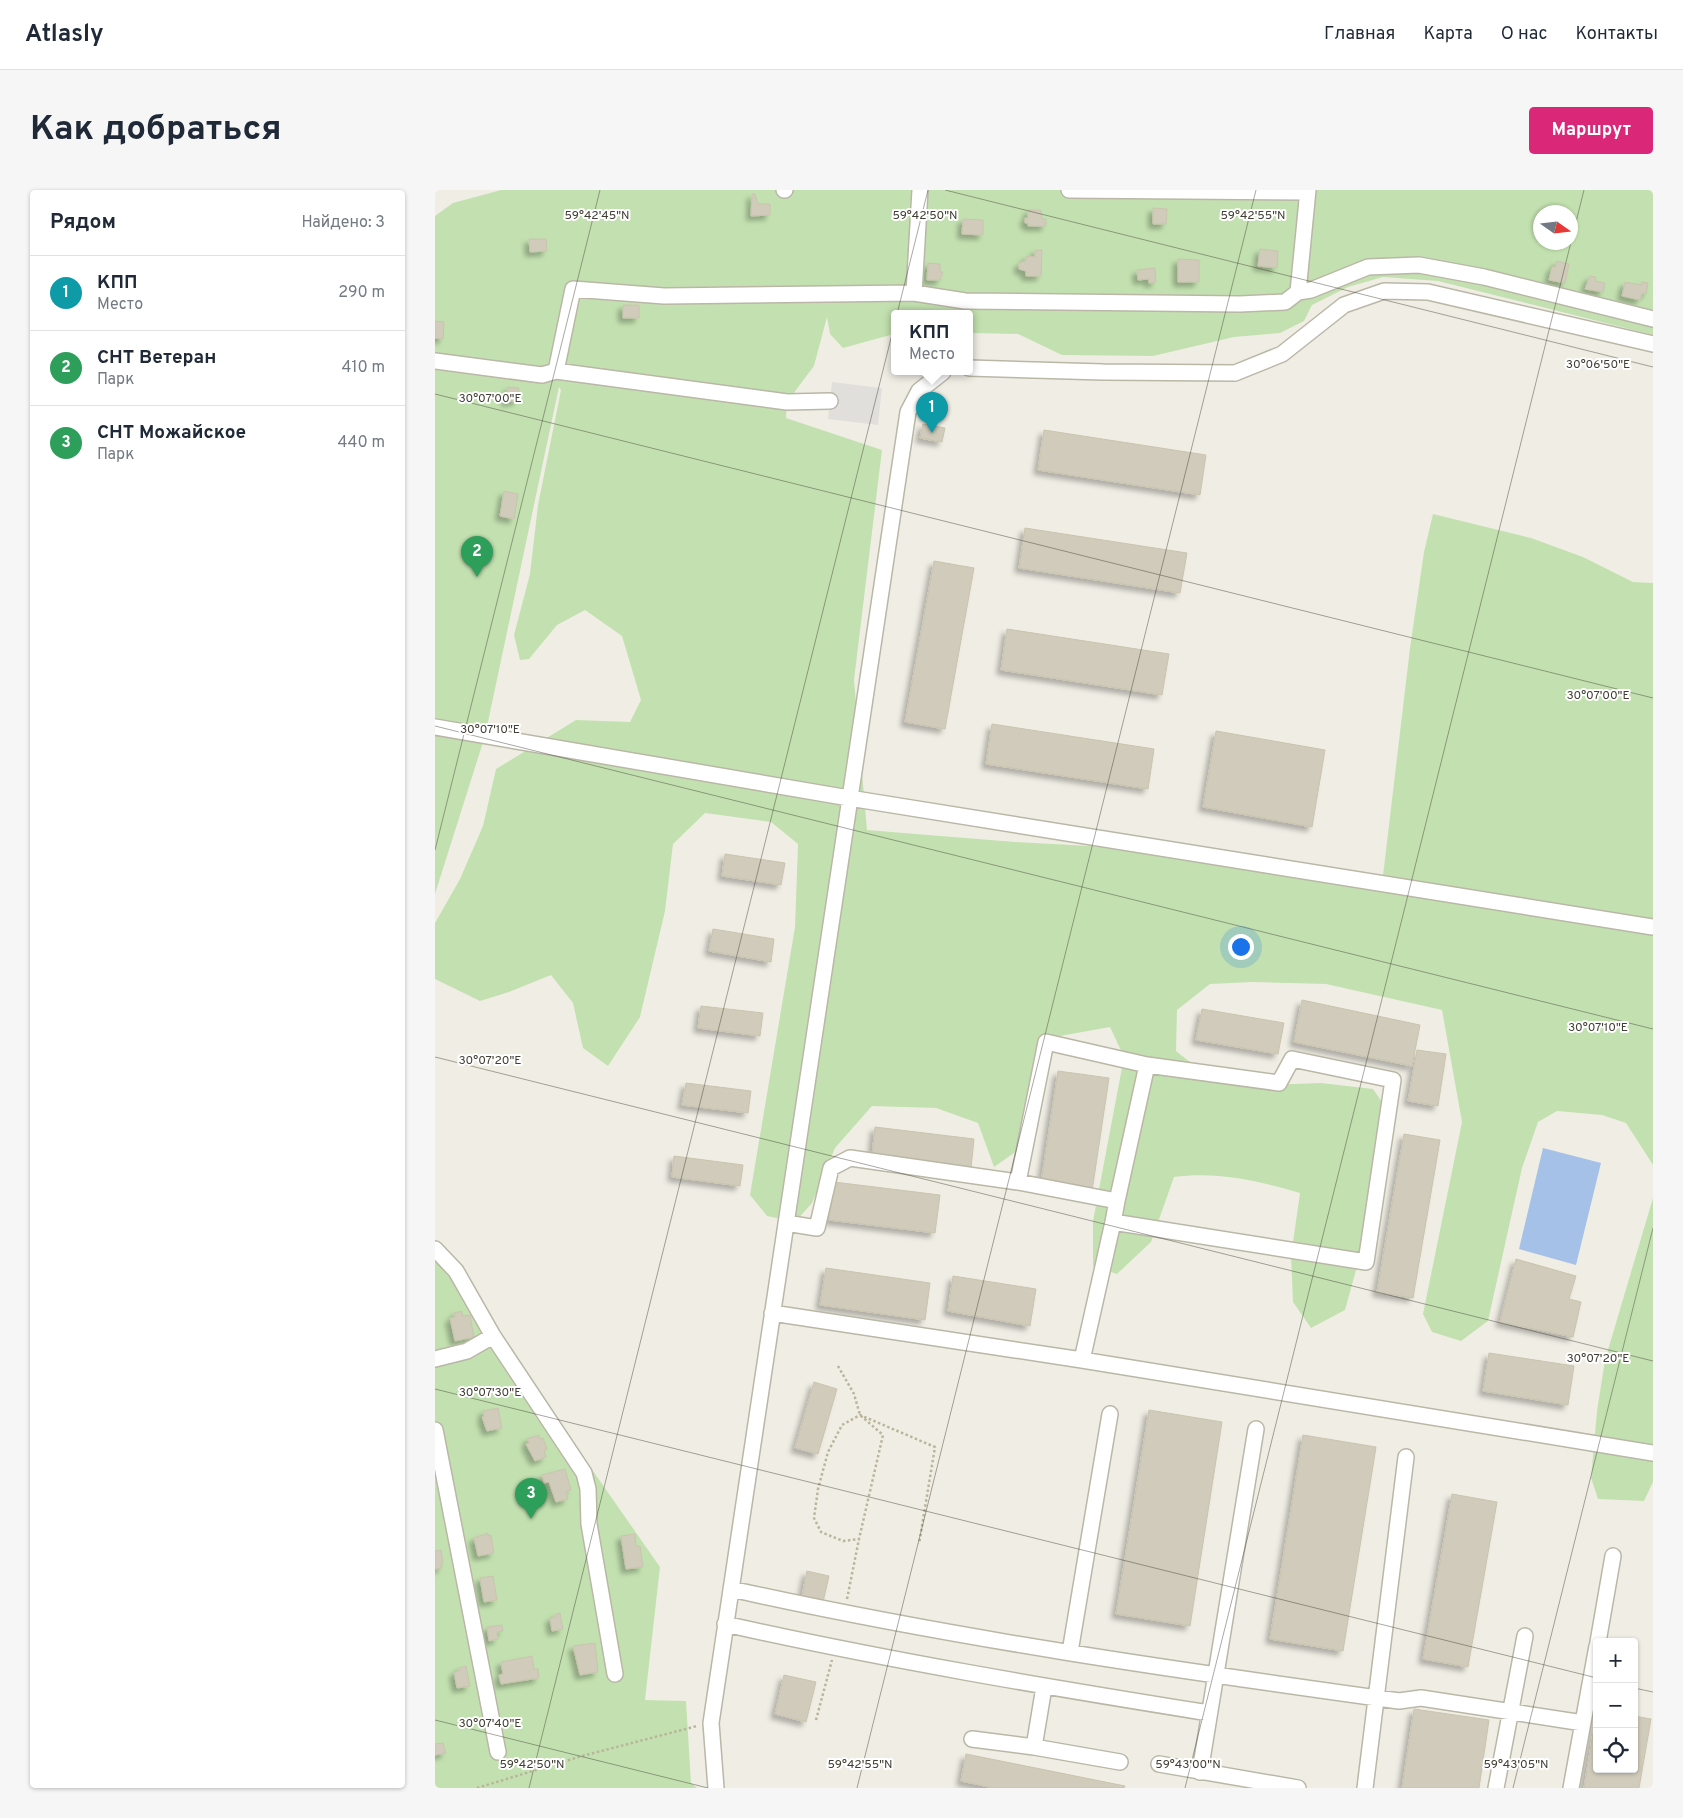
<!DOCTYPE html>
<html lang="ru">
<meta charset="utf-8">
<style>
:root{--surface:#fff;--page:#f6f6f7;--text:#1f2937;--muted:#747a83;--line:#e0e1e3;--accent:#db2777}
body{margin:0;font-family:Overpass,sans-serif;background:var(--page);color:var(--text)}
.controls{position:absolute;right:15px;bottom:15px;display:grid;overflow:hidden;border-radius:5px;box-shadow:0 1px 4px #0004}
.controls button{width:45px;height:45px;display:grid;place-items:center;padding:0;border:0;border-bottom:1px solid var(--line);background:var(--surface);color:var(--text);font:25px sans-serif}
.compass{position:absolute;left:1098px;top:15px;width:45px;height:45px;border-radius:50%;background:var(--surface);box-shadow:0 1px 4px #0004;rotate:104deg}
.you{position:absolute;left:805px;top:756px;width:18px;height:18px;margin:-12px;border:4px solid #fff;border-radius:50%;background:#1a73e8;box-shadow:0 0 0 8px #1a73e833}
.badge{display:grid;place-items:center;width:32px;height:32px;border-radius:50%;background:var(--accent);color:#fff;font-size:16px;font-weight:700}
.pin{position:absolute;translate:-50% -41px;filter:drop-shadow(0 1px 2px #0008)}
.pin::after{content:'';position:absolute;top:26px;width:18px;height:15px;background:inherit;clip-path:polygon(0 0,100% 0,50% 100%)}
.popup{position:absolute;left:456px;top:120px;width:82px;height:65px;box-sizing:border-box;display:grid;place-content:center;border-radius:5px;background:var(--surface);filter:drop-shadow(0 1px 4px #0005);font-size:16px;white-space:nowrap;color:var(--muted)}
.popup b{font-size:19px;color:var(--text)}
.popup::after{content:'';position:absolute;left:50%;top:100%;margin-left:-10px;border:10px solid transparent;border-top-color:var(--surface)}
.list{margin:0;padding:0;list-style:none}
h2{display:flex;justify-content:space-between;align-items:center;height:65px;margin:0;padding:0 20px;font-size:21px}
h2 small{font-size:16px;font-weight:400;color:var(--muted)}
.list li{display:grid;grid-template-columns:32px 1fr auto;gap:15px;align-items:center;box-sizing:border-box;height:75px;padding:0 20px;border-top:1px solid var(--line)}
.list b{display:block;font-size:19px;white-space:nowrap}
.list p{margin:0;font-size:16px;white-space:nowrap;color:var(--muted)}
.list em{font-size:16px;font-style:normal;color:var(--muted)}
.icon{flex:none;width:28px;height:28px;fill:none;stroke:currentColor;stroke-width:2;stroke-linecap:round;stroke-linejoin:round}
.map{position:relative;flex:none;width:1218px;height:1598px;overflow:hidden;border-radius:5px}
header{display:flex;align-items:center;gap:30px;box-sizing:border-box;height:70px;padding:0 25px;background:var(--surface);border-bottom:1px solid var(--line)}
header strong{font-size:24px}
nav{display:flex;gap:28px;margin-inline-start:auto;font-size:18px}
.intro{display:flex;align-items:center;justify-content:space-between;box-sizing:border-box;height:120px;padding:0 30px}
h1{margin:0;font-size:35px}
.button{padding:12px 22px;border-radius:5px;background:var(--accent);color:#fff;font-size:18px;font-weight:700}
main{display:flex;gap:30px;padding:0 30px}
aside{flex:1;background:var(--surface);border-radius:5px;box-shadow:0 1px 4px #0004}
.map>svg:first-child{display:block}
.green{fill:#c3e1b0;fill-rule:evenodd}
.parking{fill:#e1dfdc}
.water{fill:#a5c1e8}
.building{fill:#d0cbba;stroke:#cac4ae;filter:url(#shadow)}
.lines{fill:none;stroke-linecap:round;stroke-linejoin:round}
.minor-casing{stroke:#bab7a7;stroke-width:18}
.path{stroke:#bab49a;stroke-width:2.5;stroke-dasharray:2.5 2.5;stroke-linecap:butt}
.minor{stroke:#fff;stroke-width:15}
.ticks{fill:none;stroke:#413e34;stroke-width:1;stroke-opacity:0.45}
.ticks-label{font-size:12px;text-anchor:middle;fill:#413e34;stroke:#fff;stroke-width:4;stroke-linejoin:round;paint-order:stroke}
</style>
<header>
<strong>Atlasly</strong>
<nav><a>Главная</a><a>Карта</a><a>О нас</a><a>Контакты</a></nav>
</header>
<div class="intro"><h1>Как добраться</h1><a class="button">Маршрут</a></div>
<main>
<aside>
<h2>Рядом<small>Найдено: 3</small></h2>
<ul class="list">
<li><span class="badge" style="background:#0f9aa8">1</span><div><b>КПП</b><p>Место</p></div><em>290 m</em></li>
<li><span class="badge" style="background:#2e9e5b">2</span><div><b>СНТ Ветеран</b><p>Парк</p></div><em>410 m</em></li>
<li><span class="badge" style="background:#2e9e5b">3</span><div><b>СНТ Можайское</b><p>Парк</p></div><em>440 m</em></li>
</ul>
</aside>
<div class="map">
<svg width="1218" height="1598" viewBox="0 0 1218 1598">
<defs>
<filter id="shadow"><feDropShadow dx="-4.5" dy="4.5" stdDeviation="2.5" flood-color="#0004"/></filter>
</defs>
<rect width="100%" height="100%" fill="#f0eee4"/>
<path class="green" d="M66,0H1218V145L1003,91L948,87L913,97L877,115L869,131L845,143L799,147L718,166L627,165L583,144L535,143L534,124H460L459,144L408,158L395,144L392,127L379,176L352,212L351,228L447,260L419,490L432,640L580,652L711,659L947,694L975,458L989,362L998,324L1096,348L1148,367L1198,392L1218,393V975L1191,933L1167,925L1122,921L1103,932L1087,978L1053,1131L1026,1151L997,1142L988,1124L1027,932L1007,820L891,794L817,792L775,794L742,820L741,861L770,884L825,895L886,893L938,899L952,919L928,1055L910,1120L876,1138L858,1112L856,1066L865,1003C824,991 782,981 739,987L716,1052L682,1084L658,1076V1031L689,867L675,837L625,846L614,861L599,923L579,963L559,977L543,933L501,918L437,916L400,958L377,1013L360,1032L332,1026L315,1005L360,737L363,654L336,632L270,623L238,654L230,721L205,827L173,876L148,858L138,813L116,785L74,802L45,811L0,789V733L25,689L48,636L61,579L141,530L195,532L206,510L187,446L150,420L122,435L94,469L85,470L79,445L95,384L103,315L126,200L124,197L50,546L0,704V26L18,13ZM1106,22H1136V52H1106Z
M1218,1008V1292L1209,1311L1163,1309L1156,1288L1162,1221L1170,1170Z
M0,1051L10,1058L158,1281L225,1377L210,1510L251,1511L256,1593L262,1598H0Z"/>
<path class="parking" d="M397,192L447,198L443,235L393,229Z"/>
<path class="water" d="M1108,958L1166,973L1141,1075L1084,1059Z"/>
<path class="building" d="M317,4H320L323,14H335V25L316,26Z
M718,18L732,19L731,34H718Z
M593,20H606L607,29H611V36H593V33H590V28H593Z
M528,29L548,30V45L527,44Z
M94,49H111L112,61L95,62Z
M825,59L843,61L842,78L823,76Z
M600,60H607L606,86H591V81L584,79V73L591,71V66L600,67Z
M743,69L764,70V92H743Z
M1122,71L1134,74L1130,93L1114,90L1117,77H1120Z
M493,73L505,74V82H508L505,90H492Z
M720,78L721,92L714,93V89L703,90L702,80Z
M1155,86L1161,87L1160,91L1170,93L1168,102L1150,99Z
M1190,92L1207,95V92L1213,93L1211,104L1207,103L1205,110L1187,106Z
M188,115H204V128H188Z
M0,131L9,132L8,149L0,148Z
M73,197L84,198L83,210L71,212Z
M488,234L510,238L507,252L485,248Z
M609,240L771,265L765,305L603,280Z
M69,301L83,304L79,329L65,326Z
M590,338L752,363L745,403L584,378Z
M499,371L539,378L510,539L470,532Z
M572,439L734,464L727,505L566,480Z
M557,534L719,559L713,599L551,574Z
M781,541L890,560L877,637L768,617Z
M290,664L350,673L346,695L287,686Z
M278,739L339,749L336,772L274,761Z
M867,810L985,835L977,876L859,852Z
M266,816L328,823L325,846L263,838Z
M767,819L849,833L843,864L761,850Z
M982,860L1011,864L1003,916L973,911Z
M623,881L674,888L657,1001L606,993Z
M251,893L316,901L313,923L247,915Z
M440,937L539,949L536,978L437,966Z
M969,944L1005,950L978,1108L942,1102Z
M239,966L308,975L305,996L237,987Z
M399,992L505,1005L500,1043L394,1030Z
M1081,1069L1141,1086L1134,1109L1146,1112L1138,1147L1065,1132Z
M391,1078L495,1093L490,1130L385,1115Z
M518,1086L601,1099L595,1136L513,1121Z
M27,1121V1126L35,1125L39,1147L20,1151L15,1128L20,1127L19,1123Z
M1054,1163L1139,1176L1133,1215L1048,1201Z
M379,1192L402,1199L383,1264L360,1258Z
M63,1218L67,1238L52,1241L47,1227H49L48,1221Z
M714,1220L787,1232L755,1436L681,1424Z
M104,1245L105,1249L108,1248L112,1259L109,1260L111,1267L100,1271L91,1254L94,1253L92,1249Z
M868,1245L941,1257L908,1461L835,1449Z
M130,1279L136,1300L131,1301L133,1309L121,1312L114,1292L109,1293L107,1285Z
M1017,1304L1062,1312L1033,1477L988,1469Z
M53,1343V1346L56,1345L59,1363L43,1366L39,1348Z
M200,1344L201,1356H205L208,1377L191,1379L186,1346Z
M6,1360L8,1373L6,1374L7,1378L0,1379V1361Z
M372,1381L394,1386L388,1412L367,1406Z
M58,1386L62,1410L49,1412L45,1388Z
M125,1423L128,1439L117,1441L115,1428L121,1427V1424Z
M67,1435L68,1441L62,1442L63,1449L54,1451L52,1437Z
M160,1453L163,1482L145,1485L138,1456Z
M97,1466L99,1479H103L104,1488L66,1494L64,1485L68,1484L66,1472Z
M31,1476L35,1496L22,1498L19,1482L24,1481V1478Z
M349,1485L381,1492L371,1532L340,1524Z
M979,1519L1054,1530L1044,1598H967Z
M1162,1519V1579H1199V1526L1216,1529L1204,1598H1149Z
M8,1553L11,1563L0,1565V1554Z
M531,1564L690,1596L689,1598H559L526,1591Z"/>
<g class="lines">
<g class="minor-casing">
<path id="minor" d="M349,0H350
M634,0L873,2
M863,102L873,0
M479,103L485,0
M0,171L107,185L121,181L352,212L395,211
M534,178L668,182L800,183L847,164L909,115L949,101L993,102L1218,154
M121,181L138,99L229,106L479,103L530,111L805,114L850,112L863,102L876,100L933,77L984,75L1049,87L1218,129
M0,537L414,608L1218,737
M583,992L611,852L712,875
M351,1033L382,1038L396,978L415,968L583,992L682,1011
M0,1059L21,1081L58,1146L149,1283L153,1299L154,1334L180,1484
M337,1123L647,1170L1218,1263
M0,1169L32,1161L58,1146
M647,1170L678,1032L682,1011L712,875L844,893L857,869L958,890L931,1072L678,1032
M0,1240L63,1562
M296,1399C516,1448 740,1480 964,1511L986,1508L1148,1533
M290,1434C450,1470 612,1497 774,1523
M1163,1452L1178,1366
M635,1462L675,1224
M537,1549L599,1557L685,1572
M599,1557L609,1497
M724,1574L863,1598
M765,1582L821,1239
M281,1598L276,1533L473,222L484,201L508,182
M930,1598L971,1267
M1061,1598L1090,1446
M1136,1598L1162,1456"/>
</g>
<path class="path" d="M403,1176L419,1204L425,1225L448,1245L424,1349L408,1351L386,1342L379,1328L383,1299L393,1262L407,1235L425,1225L500,1257L484,1354
M412,1409L424,1349
M381,1530L397,1470
M42,1598L147,1566L262,1536"/>
<use href="#minor" class="minor"/>
</g>
<path class="ticks" d="M510,0L1218,177M0,204L1218,508M0,536L1218,839M0,660L165,0M0,867L1218,1171M0,1199L1162,1488M1199,1498L1218,1502M0,1530L273,1598M94,1598L493,0M422,1598L821,0M750,1598L1149,0M1078,1598L1218,1038"/>
<g class="ticks-label">
<text x="162" y="29">59°42'45"N</text>
<text x="490" y="29">59°42'50"N</text>
<text x="818" y="29">59°42'55"N</text>
<text x="1163" y="178">30°06'50"E</text>
<text x="55" y="212">30°07'00"E</text>
<text x="1163" y="509">30°07'00"E</text>
<text x="55" y="543">30°07'10"E</text>
<text x="1163" y="841">30°07'10"E</text>
<text x="55" y="874">30°07'20"E</text>
<text x="1163" y="1172">30°07'20"E</text>
<text x="55" y="1206">30°07'30"E</text>
<text x="55" y="1537">30°07'40"E</text>
<text x="97" y="1578">59°42'50"N</text>
<text x="425" y="1578">59°42'55"N</text>
<text x="753" y="1578">59°43'00"N</text>
<text x="1081" y="1578">59°43'05"N</text>
</g>
</svg>
<div class="controls">
<button>+</button>
<button>−</button>
<button><svg class="icon" aria-label="locate" viewBox="0 0 24 24"><circle cx="12" cy="12" r="6"/><path d="M12 2v4M12 18v4M2 12h4M18 12h4"/></svg></button>
</div>
<svg class="compass" viewBox="-18 -18 36 36"><path d="M0-13l5 13h-10z" fill="#e53935"/><path d="M0 13l5-13h-10z" fill="#747a83"/></svg>
<div class="you"></div>
<div class="pin badge" style="left:497px;top:243px;background:#0f9aa8">1</div>
<div class="popup"><b>КПП</b>Место</div>
<div class="pin badge" style="left:42px;top:387px;background:#2e9e5b">2</div>
<div class="pin badge" style="left:96px;top:1329px;background:#2e9e5b">3</div>
</div>
</main>
